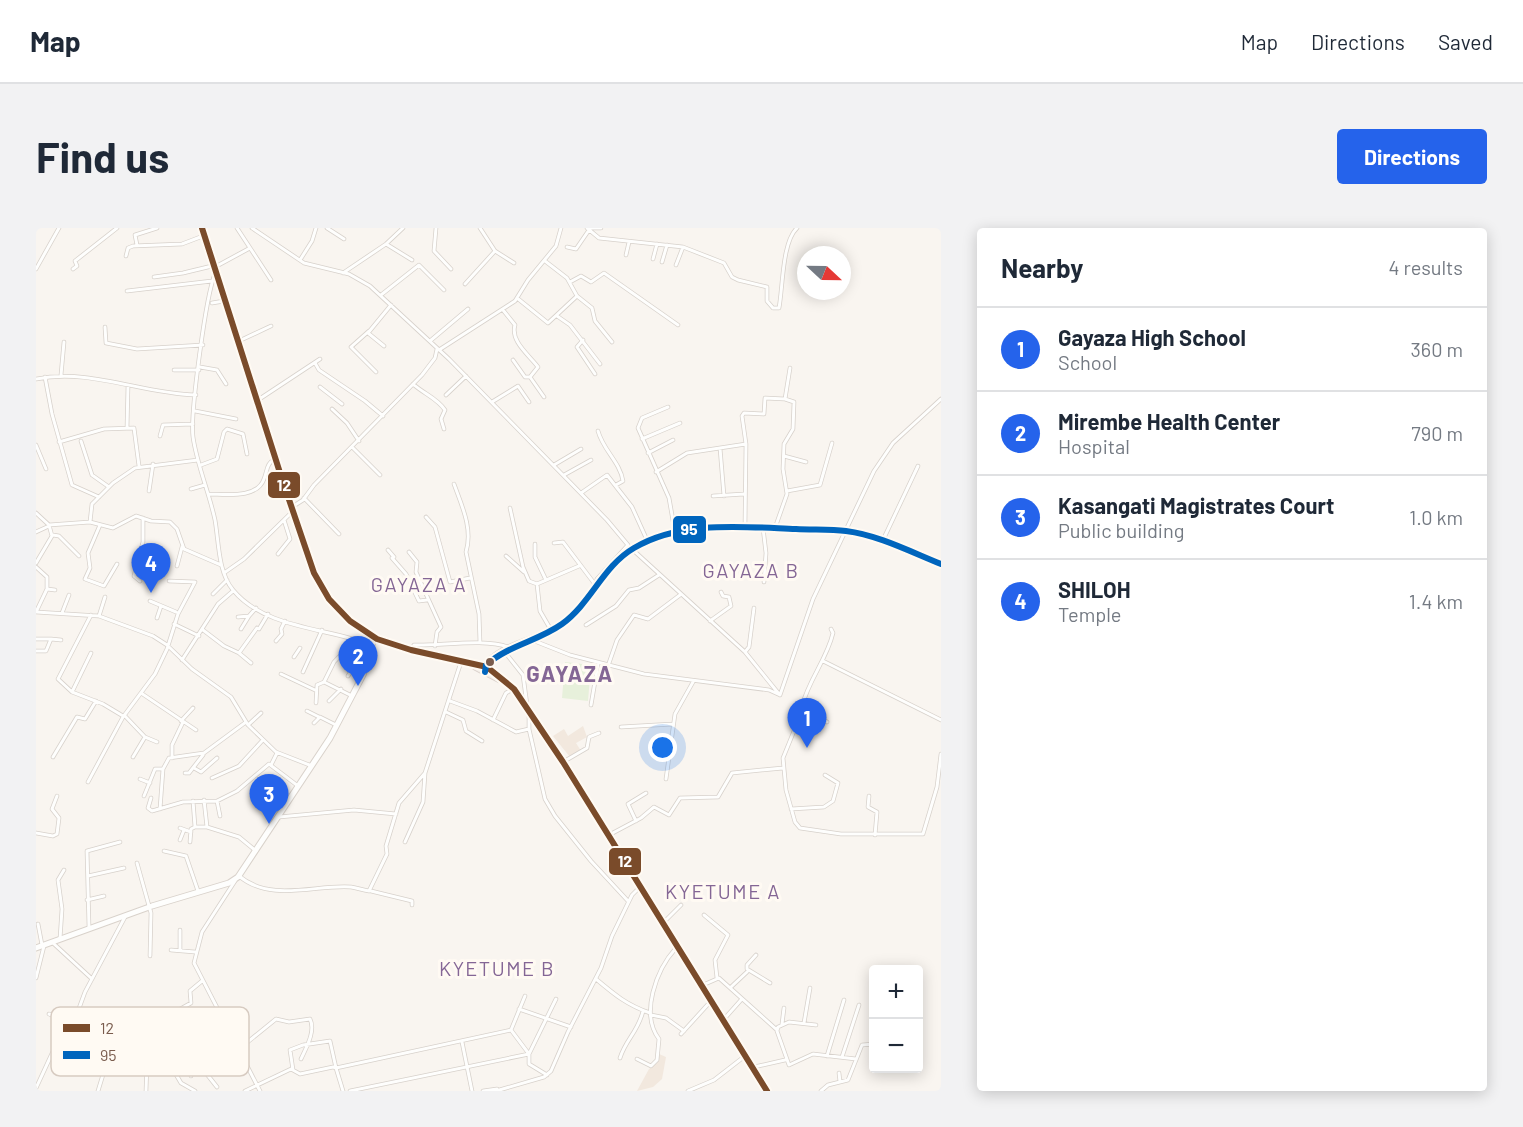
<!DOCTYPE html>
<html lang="en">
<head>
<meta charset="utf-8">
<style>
  body { margin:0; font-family:Barlow,sans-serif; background:#f2f2f3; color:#1f2937 }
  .controls { position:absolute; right:18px; bottom:18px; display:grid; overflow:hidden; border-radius:6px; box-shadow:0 3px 15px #0003 }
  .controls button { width:54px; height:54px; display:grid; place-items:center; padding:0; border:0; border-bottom:2px solid #e0e1e3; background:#fff; color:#1f2937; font:30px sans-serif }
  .compass { position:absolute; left:761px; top:18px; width:54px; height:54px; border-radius:50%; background:#fff; box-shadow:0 3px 15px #0003; rotate:112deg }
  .you { position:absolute; left:627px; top:520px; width:21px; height:21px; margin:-15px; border:4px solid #fff; border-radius:50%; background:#1a73e8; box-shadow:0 0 0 9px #1a73e833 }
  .badge { display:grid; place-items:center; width:39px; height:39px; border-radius:50%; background:#2563eb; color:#fff; font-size:20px; font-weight:700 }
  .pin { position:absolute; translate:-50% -50px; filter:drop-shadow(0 2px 3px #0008) }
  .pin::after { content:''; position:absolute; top:32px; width:21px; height:18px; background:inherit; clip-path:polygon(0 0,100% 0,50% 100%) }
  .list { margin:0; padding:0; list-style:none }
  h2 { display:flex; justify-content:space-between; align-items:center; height:78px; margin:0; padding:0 24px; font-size:26px }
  h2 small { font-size:20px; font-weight:400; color:#747a83 }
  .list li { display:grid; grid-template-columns:39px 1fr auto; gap:18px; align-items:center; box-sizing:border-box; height:84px; padding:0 24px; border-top:2px solid #e0e1e3 }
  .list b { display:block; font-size:22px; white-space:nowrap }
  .list p { margin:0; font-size:20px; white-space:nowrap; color:#747a83 }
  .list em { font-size:20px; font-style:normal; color:#747a83 }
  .map { position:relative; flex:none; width:905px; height:863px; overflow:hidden; border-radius:6px }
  header { display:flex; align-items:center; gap:36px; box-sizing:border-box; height:84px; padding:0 30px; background:#fff; border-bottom:2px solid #e0e1e3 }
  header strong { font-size:28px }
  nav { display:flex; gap:33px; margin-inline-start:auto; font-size:21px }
  .intro { display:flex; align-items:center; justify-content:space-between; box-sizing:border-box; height:144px; padding:0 36px }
  h1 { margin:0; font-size:42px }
  .button { padding:15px 27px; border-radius:6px; background:#2563eb; color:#fff; font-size:21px; font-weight:700 }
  main { display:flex; gap:36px; padding:0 36px }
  aside { flex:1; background:#fff; border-radius:6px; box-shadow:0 3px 15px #0003 }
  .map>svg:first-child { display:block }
</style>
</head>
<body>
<header>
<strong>Map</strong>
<nav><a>Map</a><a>Directions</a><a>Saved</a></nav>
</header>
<div class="intro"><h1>Find us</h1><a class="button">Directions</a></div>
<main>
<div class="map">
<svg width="905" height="863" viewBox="0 0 905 863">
  <rect width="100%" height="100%" fill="#f9f5f0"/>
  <path fill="#f2e8de" d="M547,498L551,509L540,515L545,523L534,529L517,508L528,501L532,508Z
    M623,826L630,829L626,851L617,859L601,863L613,841L621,835Z"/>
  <path fill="#e7f0db" d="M529,434L555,437L552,473L526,470Z"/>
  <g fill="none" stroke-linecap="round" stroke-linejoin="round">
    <defs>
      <path id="street" d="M201,0L235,52
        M216,0L268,35L313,46L334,58L413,131L571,292L592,317L561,351L560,359
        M291,0L308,11
        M400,0L398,23L415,41
        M444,0L459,23L478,35
        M551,0L563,10L647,19L688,35L696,49L702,52L731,59V73L737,80H743C747,59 746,14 761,0
        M553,0H565
        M350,16L376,32
        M101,17L99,7L121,0
        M531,19L540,21L553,2
        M590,27L593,14
        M90,28L92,20L97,18L146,16L167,8
        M617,31L621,16
        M264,32L276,13L280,0
        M509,33L531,50L541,68L556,80L559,93L576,114
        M626,34L631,17
        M640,37L647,19
        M179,39L214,20
        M0,41L23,0
        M37,41L41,38L39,33L81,0
        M307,45L350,16L367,0
        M179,46C170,67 154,186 157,209C161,237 173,264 179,292C183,315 182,344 197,362C229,401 293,400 335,417
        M118,49L147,45L176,38
        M534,54L545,48L555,54L568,45L642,97
        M429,56L459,23
        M91,63L176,53
        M345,67L383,37L408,62
        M481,70L512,95L541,68
        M176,75L188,73
        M467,82L479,97C474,113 493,127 502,139L494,149
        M521,88L534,97L564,136
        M69,99L70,115L101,121L167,117
        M333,103L315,119L340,144
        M547,112L541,119L559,146
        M203,113L235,98
        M394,113L432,81
        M348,118L332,105L355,77
        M403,122L479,73L492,52L520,18L525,0
        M477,132L489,149H494L508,169
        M279,135L283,142L329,173L347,188
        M164,139L181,142L190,156
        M138,142H163
        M25,147L28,114
        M9,149L16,186L36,257L63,269
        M0,151C55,140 106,166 160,167
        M377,156C388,166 401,170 409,182L405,191L408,201
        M284,159L306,176
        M410,167L430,148
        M222,172L284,131
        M456,174L482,158L493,174
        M632,179L606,190L602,200L633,270L639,304
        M296,181L311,195L323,213
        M159,183L200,191
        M91,200L92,157
        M562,203C567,222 584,234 587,253L580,257
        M124,208L127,197L157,196
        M606,211L644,195
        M45,213L56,247L73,259
        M23,214L68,201L98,200L103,238
        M0,217L10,241
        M316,219L344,247
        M684,220L688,268
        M612,225L637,212
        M748,228L770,234
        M165,237L181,231L188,204L191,201L207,206L211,226
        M518,237L545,221
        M620,244L651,225L710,216
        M528,247L555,232
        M418,256C426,278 437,301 430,324L443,386L444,415
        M155,261L169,257
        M113,263L117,236
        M751,263L784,257L796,215
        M545,265L571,247L596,279L611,312
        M172,266C190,266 221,271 228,251C232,241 230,236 239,231
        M677,268L708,266
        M268,270L303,306
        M256,279L267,272L278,257L386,147L399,130L401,121
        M474,280L487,339L493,353L501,356L543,338
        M0,285L13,297L54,294L77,300L100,288L115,293L134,294L141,301L148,321L185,337
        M390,289L399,299L414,354L434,350
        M54,294L56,276L77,255L99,240L162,232
        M64,297L52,325L54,340L49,351L68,358L81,336
        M709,298L710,216L706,188L708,185L728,186L729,170L749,171
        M727,300L730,325L728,354
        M739,300L751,266L747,241L748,216L757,201L758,174L749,171L754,140
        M0,304L13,298
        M17,307L23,308L43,328
        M847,312L882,238
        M518,315L527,314L558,355
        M499,316V329L510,352
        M352,322L358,329
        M597,322L709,424L743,466
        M373,324L381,334L380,344L405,399L401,404L399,418
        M242,326L254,311L248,292
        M470,328L488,344
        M356,330L370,346L383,373L391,372
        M0,335L16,308L13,297
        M141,338L146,319
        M0,339L11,349V361
        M188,345L208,331L256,284
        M104,353L98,348L107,314V290
        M501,356L504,383L515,402
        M177,366L191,352
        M114,373L140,384
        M0,384L63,388L117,408L131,417L156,441L195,469L212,497L240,524L276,538
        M0,384L11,361L19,362
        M26,385L33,367
        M55,387L22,451L36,464L67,476L87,488
        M63,388L69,369
        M202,389L213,388L220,380
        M121,390L125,378
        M674,393L695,378L693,369L687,368L685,364
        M138,396L163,408
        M550,397L580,378L593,362L603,360L623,347
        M205,401L213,388
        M223,401L232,386
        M167,402L188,418L203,425
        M0,411H15
        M496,412L534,427L608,446L733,462L744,467
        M240,413L246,406L245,401L249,393
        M375,422L378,417C405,418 448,410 472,419
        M0,423H10L15,411L25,412
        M468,423L487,447L491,477
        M709,424L713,419L718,380
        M258,429L264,420
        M146,432L182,376L197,363
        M787,433L905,492
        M215,435L203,425L221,400
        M572,438L581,412L598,387L612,391L644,367
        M267,444L286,402
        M245,446L279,462
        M312,448L315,443L327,447
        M288,454L316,468
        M36,464L55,425
        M105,465L160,502
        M744,467L777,371L838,243L857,215L905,171
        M293,473L305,461
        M414,473L441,483L480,504L493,501
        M280,475L281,457L288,454L298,434L320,411
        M555,477L562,436
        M271,483L283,489
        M410,484L427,492L430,503L446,513
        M775,485L758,503L747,530L750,562L759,594L764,600L805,606H887L901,559L905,526
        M493,486V501L509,571L519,588L555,633L592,673
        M89,488L109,509L121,514
        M457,492L470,465L477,461
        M145,493L157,480
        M791,494L766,478C773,451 791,431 797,405L795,401
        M278,495L284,489L300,497
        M212,497L225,485
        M585,499L637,496
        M17,529L41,489L49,491L60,473
        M97,529L109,509
        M136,530V517L147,494
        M527,534L551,520L553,509L563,505
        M235,537L241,525
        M158,540L165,544L181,530
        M149,545H153L167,527
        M176,550L203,538L226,513
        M104,551L114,555
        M630,551L639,486L657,454
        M52,554L87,489L119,446L131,421L142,386L159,354L133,353
        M108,568L119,541H127
        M833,568L832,579L841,584L839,607
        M115,570L112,580L116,583L147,574L181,573L201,563L233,536L262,558
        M168,572L171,599L203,609L220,623
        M157,573L159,599H171
        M181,573L184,588
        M124,581L127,541L133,530L168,525L210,494
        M755,581L788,579L797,573L802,555L789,547
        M243,589L318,582L360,586
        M600,593L592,576L610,565
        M144,600L155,604
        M0,605L17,608L21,606L23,590L16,581L21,568
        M573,607L605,590L618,579L633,587L644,570L682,569L696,545L747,540
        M144,612L148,602
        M154,614L155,601L159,599
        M369,614L387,574L389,545
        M128,623L150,628L162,663
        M101,635L115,685L114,728
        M52,648L88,640
        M203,648C235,675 281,656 315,659C321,660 327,662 333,663L351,626L350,618L363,575L389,545L425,434
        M199,653L166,704L158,735L224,863
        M335,663L376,673V677
        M51,672L68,668
        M668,687L692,707L679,732L681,750
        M628,694L645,677
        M2,696L6,717
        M53,699L51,623L84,614
        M24,711L26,681L22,652L28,642
        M17,715L56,751
        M135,722L159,724
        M144,722V702
        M720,727L711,737V741L734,755
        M0,750L8,718
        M560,751C579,767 591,777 614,785
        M667,757L683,750L741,802
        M695,759L711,744
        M483,781L535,799
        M13,786L36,796
        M615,787L630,790L648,803
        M689,790L705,772
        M768,795L774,760
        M746,796L748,780
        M780,797L753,794L742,799L741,803L753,837L777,826L820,831
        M475,802L493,826V836L511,847
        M645,806L675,773
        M24,811L103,837L164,824L185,816L195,807
        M143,812L138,797L139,784L155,775L154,763L166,753
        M426,814L436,863
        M203,821L240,791L253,794L274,791C280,803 270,820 265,831
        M161,825L170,845L181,859
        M153,826L155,848
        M791,828L808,772
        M806,829L823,777
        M584,830C590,811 602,804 607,783
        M131,831L145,855L159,863
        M601,831L615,838L621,832L623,811C604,786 620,742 640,720
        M718,839L749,832
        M257,842L254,822L267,817L294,813L300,840L475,802L489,768
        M803,845L804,854
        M0,860L19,819L38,794L49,764L89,689
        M62,863L73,827
        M110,863L111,835
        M209,863L255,841L264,846L297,839L300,840L307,863
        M314,863L493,826L520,771
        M447,863L461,861
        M460,863L508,849L515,843L532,804L565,740L576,708L596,667L604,659
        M652,863L678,852L709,828
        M785,863L792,857L812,852L826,817L838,816"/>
      <path id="secondary" d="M448,439C466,414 503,413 527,395C554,375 567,341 595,322C636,293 712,299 760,301C776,302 794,301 810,303C843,308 875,324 905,336
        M0,720L116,678L193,655L202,649L294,510L327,447L338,410"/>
      <path id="primary" d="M166,0L245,248L278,345L293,371L314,393L341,411L375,422L451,439L478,461L527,534L731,863
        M440,439L463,451"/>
    </defs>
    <use href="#street" stroke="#d7d1cb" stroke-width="4.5"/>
    <use href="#secondary" stroke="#d9d2cb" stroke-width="7"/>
    <use href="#primary" stroke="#dad1cc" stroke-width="8"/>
    <use href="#street" stroke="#fefefd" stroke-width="3"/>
    <use href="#secondary" stroke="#fefefd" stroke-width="5"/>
    <use href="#primary" stroke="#f3eee8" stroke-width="6"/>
    <defs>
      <path id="bus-1" d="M166,0L245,248L278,345L293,371L314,393L341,411L375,422L451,439L478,461L527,534L731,863"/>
      <path id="bus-2" d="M449,444L450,437C473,417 502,413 526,396C555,375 567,338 598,320C644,292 709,299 760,301C776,302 794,301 810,303C842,307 875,324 905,336"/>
    </defs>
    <use href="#bus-1" stroke="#fffaf3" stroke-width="10"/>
    <use href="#bus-2" stroke="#fffaf3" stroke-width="10"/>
    <use href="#bus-1" stroke="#7a4b2a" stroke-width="6"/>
    <use href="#bus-2" stroke="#0065bd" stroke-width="6"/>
  </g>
  <circle fill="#7a5c4d" stroke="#fffaf3" stroke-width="2" cx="454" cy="434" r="5"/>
  <g text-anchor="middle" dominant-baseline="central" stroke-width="6" stroke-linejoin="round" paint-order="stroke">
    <g font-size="20" letter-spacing="1.5" fill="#846695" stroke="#fffaf3">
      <text x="715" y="342">GAYAZA B</text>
      <text x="383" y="356">GAYAZA A</text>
      <text x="687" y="663">KYETUME A</text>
      <text x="461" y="740">KYETUME B</text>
    </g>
    <g font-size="22" font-weight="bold" letter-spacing="1.5" fill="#846695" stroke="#fffaf3">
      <text x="534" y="445">GAYAZA</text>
    </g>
  </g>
  <rect x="15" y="779" width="198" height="69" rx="9" fill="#fffaf3" stroke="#d7cbc1" stroke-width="1.5"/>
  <rect x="27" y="796" width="27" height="8" fill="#7a4b2a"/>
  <rect x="27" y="823" width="27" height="8" fill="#0065bd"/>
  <g font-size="16" fill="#7a5c4d">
    <text x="64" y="806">12</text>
    <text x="64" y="833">95</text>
  </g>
  <g stroke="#fffaf3" stroke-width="2">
    <rect x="231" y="243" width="34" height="28" rx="6" fill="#7a4b2a"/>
    <rect x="636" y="287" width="35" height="29" rx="6" fill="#0065bd"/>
    <rect x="572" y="619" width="34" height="29" rx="6" fill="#7a4b2a"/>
  </g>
  <g font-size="16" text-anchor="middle" font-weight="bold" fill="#fff">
    <text x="248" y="263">12</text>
    <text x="653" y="307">95</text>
    <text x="589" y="639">12</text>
  </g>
</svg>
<div class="controls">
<button>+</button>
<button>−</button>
</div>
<svg class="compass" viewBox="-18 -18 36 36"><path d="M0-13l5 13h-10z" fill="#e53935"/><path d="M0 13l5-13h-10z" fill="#747a83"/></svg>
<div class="you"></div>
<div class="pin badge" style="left:771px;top:520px">1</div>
<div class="pin badge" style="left:322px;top:458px">2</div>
<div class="pin badge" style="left:233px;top:596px">3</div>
<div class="pin badge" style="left:115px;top:365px">4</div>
</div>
<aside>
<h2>Nearby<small>4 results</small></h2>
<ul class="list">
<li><span class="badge">1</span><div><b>Gayaza High School</b><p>School</p></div><em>360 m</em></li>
<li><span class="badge">2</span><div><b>Mirembe Health Center</b><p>Hospital</p></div><em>790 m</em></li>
<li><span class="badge">3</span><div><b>Kasangati Magistrates Court</b><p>Public building</p></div><em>1.0 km</em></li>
<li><span class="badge">4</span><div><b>SHILOH</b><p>Temple</p></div><em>1.4 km</em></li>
</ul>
</aside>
</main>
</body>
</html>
